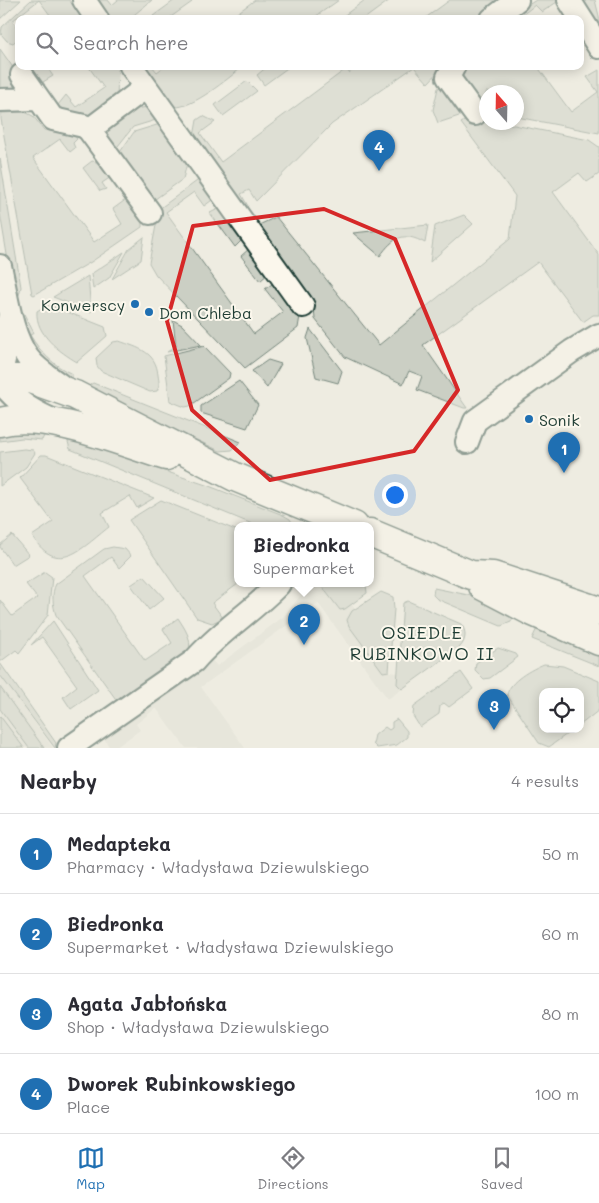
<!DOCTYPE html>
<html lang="en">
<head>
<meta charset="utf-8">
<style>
  body { margin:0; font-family:Mali,sans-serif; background:#f2f2f3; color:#2b2b33 }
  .controls { position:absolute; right:15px; bottom:15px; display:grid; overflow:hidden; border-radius:10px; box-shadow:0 2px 12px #0003 }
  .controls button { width:45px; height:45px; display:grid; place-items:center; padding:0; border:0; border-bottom:1px solid #e1e1e2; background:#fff; color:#2b2b33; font:25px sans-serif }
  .compass { position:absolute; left:479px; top:85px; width:45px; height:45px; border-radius:50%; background:#fff; box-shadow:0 2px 12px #0003; rotate:340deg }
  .you { position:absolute; left:394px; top:494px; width:18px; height:18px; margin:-12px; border:4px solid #fff; border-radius:50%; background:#1a73e8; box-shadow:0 0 0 8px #1a73e833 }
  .badge { display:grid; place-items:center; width:32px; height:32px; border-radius:50%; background:#1f6fb2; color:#fff; font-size:16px; font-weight:700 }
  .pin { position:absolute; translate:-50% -41px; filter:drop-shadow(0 1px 2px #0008) }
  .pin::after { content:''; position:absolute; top:26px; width:18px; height:15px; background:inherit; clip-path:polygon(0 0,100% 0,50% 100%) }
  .popup { position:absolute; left:234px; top:522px; width:140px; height:65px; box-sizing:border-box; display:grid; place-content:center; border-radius:10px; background:#fff; filter:drop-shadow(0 1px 4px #0005); font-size:16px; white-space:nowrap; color:#7c7c81 }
  .popup b { font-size:19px; color:#2b2b33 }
  .popup::after { content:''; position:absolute; left:50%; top:100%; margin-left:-10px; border:10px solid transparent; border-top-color:#fff }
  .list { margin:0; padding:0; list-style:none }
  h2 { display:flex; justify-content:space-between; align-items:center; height:65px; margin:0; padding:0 20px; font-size:21px }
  h2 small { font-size:16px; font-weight:400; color:#7c7c81 }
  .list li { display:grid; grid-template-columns:32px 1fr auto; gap:15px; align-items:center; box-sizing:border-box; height:80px; padding:0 20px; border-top:1px solid #e1e1e2 }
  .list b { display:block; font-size:19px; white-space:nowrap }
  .list p { margin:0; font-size:16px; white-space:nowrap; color:#7c7c81 }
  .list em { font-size:16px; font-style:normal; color:#7c7c81 }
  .icon { flex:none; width:28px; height:28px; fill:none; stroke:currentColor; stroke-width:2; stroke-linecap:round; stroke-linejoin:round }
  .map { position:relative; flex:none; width:599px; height:748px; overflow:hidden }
  .search { position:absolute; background:#fff; box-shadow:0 2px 12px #0003; left:15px; right:15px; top:15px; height:55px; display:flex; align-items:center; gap:12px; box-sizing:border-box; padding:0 18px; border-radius:10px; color:#7c7c81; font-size:19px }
  .sheet { height:385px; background:#fff }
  nav { display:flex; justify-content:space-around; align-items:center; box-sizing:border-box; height:70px; border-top:1px solid #e1e1e2; background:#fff; font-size:14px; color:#7c7c81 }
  nav a { display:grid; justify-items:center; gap:2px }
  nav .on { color:#1f6fb2 }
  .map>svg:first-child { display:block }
</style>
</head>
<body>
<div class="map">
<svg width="599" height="748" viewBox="0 0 599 748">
  <rect width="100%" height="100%" fill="#eeece1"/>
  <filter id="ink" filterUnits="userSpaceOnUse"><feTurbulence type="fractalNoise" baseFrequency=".02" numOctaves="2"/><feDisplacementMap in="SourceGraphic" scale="10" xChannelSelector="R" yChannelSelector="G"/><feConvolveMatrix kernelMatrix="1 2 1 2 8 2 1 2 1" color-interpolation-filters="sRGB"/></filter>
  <g filter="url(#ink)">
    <path fill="#ddddd2" d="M310,584H320L340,610L351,604L355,609L352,611L383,671L398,673L397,684L402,689L388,699L318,603L201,687L245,748H186L156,708L136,724L140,730L115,748H110L100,732L73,748L85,721L99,711L109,705H120L208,656L217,666L283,617Z
      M0,675L53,748H0Z"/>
    <path fill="#cbcfc4" stroke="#75867c" d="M0,0H21L0,19Z
      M31,0H69L83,19H53L39,0L12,21L19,30V38L13,43L7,41L1,34L2,27Z
      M90,0H108L112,5L118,0H152L129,19H102Z
      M175,0H190L192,2L168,19H154L153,16Z
      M255,0H339L312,19H229Z
      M365,0H390L364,19H343L342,17Z
      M450,0H504L478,19H424Z
      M536,0H560L542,12L535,5L517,19H507Z
      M576,0H595L599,16V34Z
      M0,49L12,66L14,90L0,91Z
      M26,66H46L53,76L43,82L45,85L38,90Z
      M88,66H118L117,99L88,117L65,116L58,105L66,95L76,107L104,88Z
      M138,66H152L157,72L165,66H244C228,78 193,109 173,107Z
      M268,66H290L264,85L257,75Z
      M358,66H444L428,83L414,67L332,124L256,201L249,190L241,194L248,206H244L194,137L197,120L203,116L215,122L200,133L221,162L346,69L349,73Z
      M463,66H537L571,112L598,92L587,77L599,70V133L517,117L516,92H486V111L480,110L458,79Z
      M247,81L257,91L223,116L215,105Z
      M443,86L462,115L438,123L433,110L438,88Z
      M148,107L156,120L133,127L114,151L104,132L129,110Z
      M25,112L33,116L44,130L72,132L77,139L73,143L75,148L70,152L60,139L33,158L94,242L122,224L113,209L124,201H134L142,216V227L91,262L34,295L32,294L1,119V113Z
      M472,116L486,119V122L504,123L589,140L599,147V174L587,182L579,173L553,192L599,255V315H593L583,322L538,262L423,345L467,408H464L417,390L422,376L409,371L403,384L345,357L315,319L314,308L259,225L276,217L379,345L510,239L515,196L461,123Z
      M160,124L187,163L183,179L151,202L118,155L134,132Z
      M0,158L21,287L19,295L14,296L0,213Z
      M92,161L105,164L111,177L102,183L106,189L100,191L83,168Z
      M201,178L215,198L204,206L194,192L166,212L254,334L283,312L265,289L275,282L300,316L298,328L245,368L156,275L149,263L159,209Z
      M222,207L242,240L235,247L210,213Z
      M464,215L473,224L430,262L435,226Z
      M428,225L425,243C403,231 394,237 380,256L353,233Z
      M144,237L141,260L112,279L129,249Z
      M250,248L269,273L260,281L241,256Z
      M124,252L109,278L93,289L91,274Z
      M88,276L91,312L53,297Z
      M45,306H52L105,327L107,336L77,362C60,352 35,334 37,311Z
      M16,312H23L34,333L30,335C41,353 53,365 72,374V381L58,373L32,350Z
      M173,320L182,325L201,345L167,352L176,346Z
      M310,329L342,371L338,383L316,377L307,338Z
      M119,341C139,348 156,352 158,375C159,381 160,385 157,391L150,392L101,371L97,366L96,358L113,342Z
      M204,346L230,373L229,378L190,406L185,407L170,401L164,356Z
      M268,360L281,364L267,388L252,371Z
      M239,381L258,405L247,428L201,413V406Z
      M93,383L241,442L232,450L220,451L89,389L90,385Z
      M0,431H35L44,436L42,440L22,438L0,441Z
      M67,438L209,486L283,515L290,519L294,526H257L70,449Z
      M24,449L33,450L35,453L26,467L0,486V452Z
      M41,455H46L154,498L137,508L130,496L102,513L109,527C82,548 58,577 32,536L53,522L20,478Z
      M161,500L238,531V584L212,603L223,618L212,623L197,618L129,520Z
      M12,535L29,555L13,565L0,547V545Z
      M113,547L125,549L131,556L119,568L111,557L85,576L145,661L172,643L163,629L178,618C185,629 192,638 189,652L120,705L56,615C53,606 51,593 56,584L104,549Z
      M45,572L52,577L48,615L19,653L16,650L0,662V600L12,616L37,598L26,584Z
      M144,576L164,598L149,610L131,585Z
      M320,584H363L366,585L367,593L345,609L340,610Z
      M434,588L483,598L516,612L511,622L501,626L437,599L433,595Z
      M381,592L393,597L394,609L389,671L383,672L349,626L347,620L352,611Z
      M408,601L461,624C467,631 466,641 460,647L402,689L397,684L403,603Z
      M53,621L98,690L71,709L63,697L77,686L42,637L31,645Z
      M539,624L599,652V666L532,639Z
      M498,648L516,654L518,657L490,678L484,679L475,670L476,663Z
      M0,663L56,743L55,748L0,675Z
      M544,664L563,666L599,681V710L580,725V692H543V729H574L549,747L539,743L507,695C509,681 532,669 544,664Z
      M461,672L473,689L449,707L444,703L440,706L439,714L420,727L413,716L414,706Z
      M0,687L44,748H29L0,709Z
      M0,716L24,748H0Z
      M397,719L407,731V737L397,745L377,748L373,744L375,735L385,727L389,730L392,728V722Z"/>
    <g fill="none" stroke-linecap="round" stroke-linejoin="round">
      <defs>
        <path id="street" d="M84,0L97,19
          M569,0L599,47
          M492,19L517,0
          M131,66L303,306
          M454,66L448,77L475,114
          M22,75L53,119L84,126L89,130L150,213
          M0,100L38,99
          M89,130L146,87
          M0,266C7,295 10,333 28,358C36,369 49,377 60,385
          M0,376L8,343L9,319
          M0,381C15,400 28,409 50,419
          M467,442L475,421L572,351L599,335
          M69,748L194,661C219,632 252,612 279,584"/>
        <path id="secondary" d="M0,379H30L75,395L235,477L354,526
          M0,422C46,410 121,442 166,456
          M370,533L471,575L493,576L599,611
          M483,586L531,611L599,641"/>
      </defs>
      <use href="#street" stroke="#1f3d34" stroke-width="26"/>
      <use href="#secondary" stroke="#1f3d34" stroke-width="31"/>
      <use href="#street" stroke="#fbf7ec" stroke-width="22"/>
      <use href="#secondary" stroke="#fbf7ec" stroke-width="28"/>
    </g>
  </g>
  <path d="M0 0H599V748H0ZM324,209L395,239L458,390L414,451L270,480L192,410L167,321L193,226Z" fill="#eeece1" fill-opacity=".55" fill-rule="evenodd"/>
  <path fill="none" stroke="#d62828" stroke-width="4" stroke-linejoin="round" d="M324,209L395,239L458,390L414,451L270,480L192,410L167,321L193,226Z"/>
  <g fill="#1f6fb2" stroke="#fbf7ec" stroke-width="2">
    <circle cx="135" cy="304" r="5"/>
    <circle cx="149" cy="312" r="5"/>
    <circle cx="529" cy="419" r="5"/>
  </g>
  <g text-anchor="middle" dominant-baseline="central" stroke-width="4" stroke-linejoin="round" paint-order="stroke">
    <g font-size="16" fill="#1f3d34" stroke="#fbf7ec" text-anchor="start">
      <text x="125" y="304" text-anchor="end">Konwerscy</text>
      <text x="159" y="312">Dom Chleba</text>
      <text x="539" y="419">Sonik</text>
    </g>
    <g font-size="18" letter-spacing="1" fill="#1f3d34" stroke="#fbf7ec">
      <text x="422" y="632">OSIEDLE<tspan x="422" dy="21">RUBINKOWO II</tspan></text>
    </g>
  </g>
</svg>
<div class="controls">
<button><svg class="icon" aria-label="locate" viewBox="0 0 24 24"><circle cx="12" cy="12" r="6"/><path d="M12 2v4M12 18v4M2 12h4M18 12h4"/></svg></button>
</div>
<svg class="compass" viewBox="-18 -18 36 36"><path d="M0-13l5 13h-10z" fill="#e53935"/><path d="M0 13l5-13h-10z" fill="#7c7c81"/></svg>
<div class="you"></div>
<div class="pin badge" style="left:564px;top:473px">1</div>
<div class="pin badge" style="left:304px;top:645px">2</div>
<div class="popup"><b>Biedronka</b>Supermarket</div>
<div class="pin badge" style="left:494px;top:730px">3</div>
<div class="pin badge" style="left:379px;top:171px">4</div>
<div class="search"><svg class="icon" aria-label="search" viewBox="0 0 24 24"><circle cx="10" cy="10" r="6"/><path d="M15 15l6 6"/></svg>Search here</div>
</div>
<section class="sheet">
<h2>Nearby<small>4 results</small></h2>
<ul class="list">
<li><span class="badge">1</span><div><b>Medapteka</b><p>Pharmacy · Władysława Dziewulskiego</p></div><em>50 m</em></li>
<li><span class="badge">2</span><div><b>Biedronka</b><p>Supermarket · Władysława Dziewulskiego</p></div><em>60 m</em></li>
<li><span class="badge">3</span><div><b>Agata Jabłońska</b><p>Shop · Władysława Dziewulskiego</p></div><em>80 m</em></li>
<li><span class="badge">4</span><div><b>Dworek Rubinkowskiego</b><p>Place</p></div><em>100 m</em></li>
</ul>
</section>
<nav>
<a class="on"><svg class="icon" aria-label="map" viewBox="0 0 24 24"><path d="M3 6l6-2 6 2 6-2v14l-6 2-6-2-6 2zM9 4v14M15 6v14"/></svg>Map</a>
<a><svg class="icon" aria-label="directions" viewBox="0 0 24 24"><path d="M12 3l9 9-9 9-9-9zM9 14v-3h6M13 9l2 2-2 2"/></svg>Directions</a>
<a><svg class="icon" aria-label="saved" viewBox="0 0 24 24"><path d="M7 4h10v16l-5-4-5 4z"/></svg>Saved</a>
</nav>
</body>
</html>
